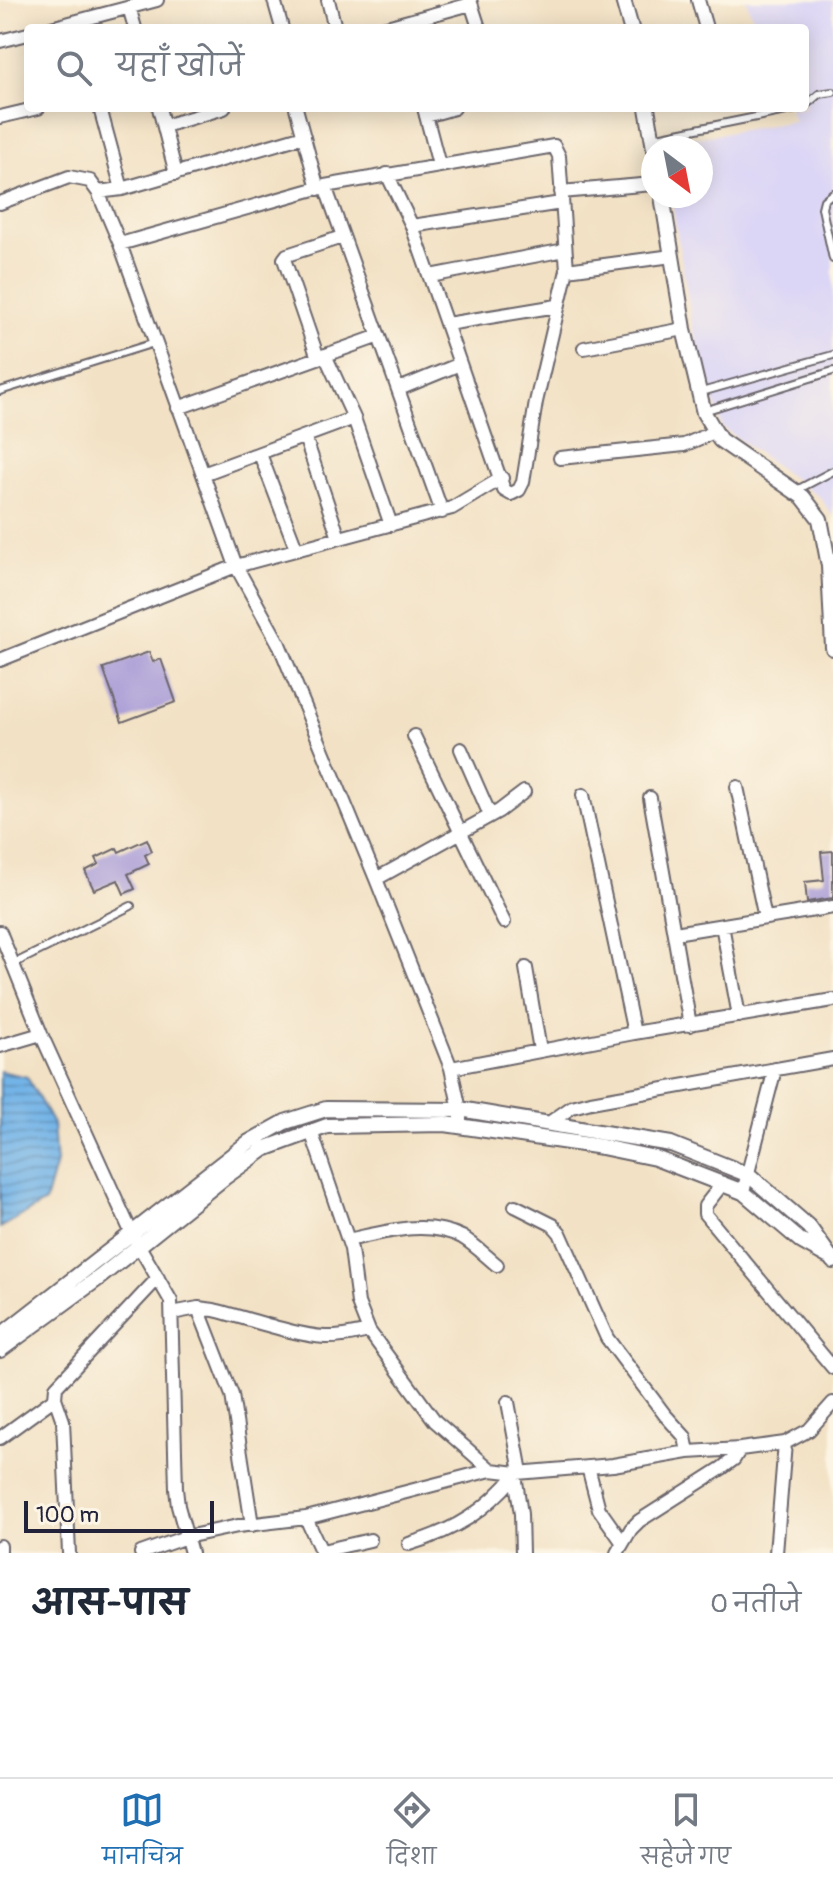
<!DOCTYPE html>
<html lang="hi">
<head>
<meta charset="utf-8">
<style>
  body { margin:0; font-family:Pangolin,"Playpen Sans Deva",sans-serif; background:#f6f6f7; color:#1f2937 }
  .compass { position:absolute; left:641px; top:136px; width:72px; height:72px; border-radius:50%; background:#fff; box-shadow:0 4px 20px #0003; rotate:148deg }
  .scale { position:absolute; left:24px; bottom:20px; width:190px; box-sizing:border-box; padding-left:8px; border:4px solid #22223b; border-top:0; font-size:22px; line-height:28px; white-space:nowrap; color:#22223b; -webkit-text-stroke:6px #fcf5e5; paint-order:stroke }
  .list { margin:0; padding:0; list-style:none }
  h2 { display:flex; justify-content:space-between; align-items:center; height:104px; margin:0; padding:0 32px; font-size:34px }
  h2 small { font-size:26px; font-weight:400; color:#747a83 }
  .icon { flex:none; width:44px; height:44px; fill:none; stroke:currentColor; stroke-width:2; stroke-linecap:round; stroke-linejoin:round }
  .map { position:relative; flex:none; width:833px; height:1553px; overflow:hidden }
  .search { position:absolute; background:#fff; box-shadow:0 4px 20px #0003; left:24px; right:24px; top:24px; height:88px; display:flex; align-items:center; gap:20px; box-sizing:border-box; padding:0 28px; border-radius:8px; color:#747a83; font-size:30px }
  .sheet { height:224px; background:#fff }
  nav { display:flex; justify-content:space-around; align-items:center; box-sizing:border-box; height:112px; border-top:2px solid #e0e1e3; background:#fff; font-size:22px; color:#747a83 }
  nav a { display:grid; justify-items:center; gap:4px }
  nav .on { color:#1f6fb2 }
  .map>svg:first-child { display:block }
</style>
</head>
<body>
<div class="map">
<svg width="833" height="1553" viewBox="0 0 833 1553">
  <defs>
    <pattern id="water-rules" width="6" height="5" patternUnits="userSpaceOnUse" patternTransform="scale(2)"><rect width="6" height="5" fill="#73b4e7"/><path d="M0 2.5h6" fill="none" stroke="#5e92bc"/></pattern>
  </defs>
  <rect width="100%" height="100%" fill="#fcf5e5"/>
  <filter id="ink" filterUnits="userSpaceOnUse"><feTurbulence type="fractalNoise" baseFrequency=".0125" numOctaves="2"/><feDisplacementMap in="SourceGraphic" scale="16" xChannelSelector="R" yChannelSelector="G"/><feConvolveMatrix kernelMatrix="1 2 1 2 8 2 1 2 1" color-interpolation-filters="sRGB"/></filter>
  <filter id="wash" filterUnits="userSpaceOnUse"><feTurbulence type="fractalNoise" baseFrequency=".006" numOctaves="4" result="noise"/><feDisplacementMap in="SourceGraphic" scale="32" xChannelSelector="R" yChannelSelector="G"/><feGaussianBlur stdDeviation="1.8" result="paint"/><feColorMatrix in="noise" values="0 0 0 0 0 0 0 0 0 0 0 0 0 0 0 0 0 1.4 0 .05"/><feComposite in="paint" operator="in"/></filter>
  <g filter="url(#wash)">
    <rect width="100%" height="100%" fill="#f2e1c4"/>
    <path fill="#dcd6f6" d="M746,0H833V517L821,498L722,427L693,329L671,196H701V148H662V144L794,121L789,108H805V28H757Z"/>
    <path fill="url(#water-rules)" stroke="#4a6b91" stroke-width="2" d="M0,1071L27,1077L53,1124L56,1163L45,1202L0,1228Z"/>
    <g id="blocks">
      <path fill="#a89bd7" d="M149,652L153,662L161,659L176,702L122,722L103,668Z
        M147,839L152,851L145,855L149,864L128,874L135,889L124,894L118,880L94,890L85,871L99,864L96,858L117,848L119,852Z
        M833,851V898L807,902L805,882L824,880L821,852Z"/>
    </g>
  </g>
  <g filter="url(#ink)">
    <use href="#blocks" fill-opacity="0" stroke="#6b656b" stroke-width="2"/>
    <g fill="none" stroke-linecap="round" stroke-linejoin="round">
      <defs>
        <path id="service" d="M805,106L819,94L833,92
          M652,138L801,108
          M833,193L824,200L822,208L833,259
          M0,391L154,343
          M698,393L833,355
          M704,411L833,371
          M795,491L833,471
          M13,964L131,906"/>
        <path id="minor" d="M274,0L282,28
          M328,0L335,28
          M470,0L479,28
          M698,0L706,28
          M129,7L135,28
          M51,28L157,0
          M383,28L471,4
          M0,41L28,34
          M100,108L122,189
          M159,108L176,174
          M296,108L318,189
          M424,108L439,165
          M426,116L454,108
          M0,117L38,108
          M164,126L224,108
          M325,186L442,512
          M98,192L122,189L304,136
          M561,192L653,184
          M0,203L69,177L90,181L98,192L120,244L236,566L279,644L376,879L451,1068L460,1110V1126
          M412,226L561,203
          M120,244L325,186L554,146L559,156L567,270L536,402L523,482L519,490L511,494L504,490L412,226L387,174
          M567,270L672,256
          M430,276L565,250
          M447,324L557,306
          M584,348L684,329
          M325,355L354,418L391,525
          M318,358L284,259L287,255L342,237
          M399,389L460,364
          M178,408L379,336
          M305,437L339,538
          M260,454L296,548
          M560,458L684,445L714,432
          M203,474L354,418
          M0,660L236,566L452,508L502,478
          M414,736L504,922
          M461,749L490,815
          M737,787L765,918
          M583,795L634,1033
          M650,798L690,1025
          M376,879L499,811L524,792
          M722,925L739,1016
          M0,932L41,1034L132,1234L171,1301L176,1489L178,1506L191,1553
          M675,933L833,907
          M526,968L540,1050
          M0,1046L41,1034
          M451,1068L634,1033L833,1000
          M549,1123L572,1107L591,1102L833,1059
          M311,1131L351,1249L358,1303L369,1331L435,1421L491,1470
          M723,1183L705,1206V1214L833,1368
          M743,1192L775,1069
          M515,1206L553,1225L560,1233L607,1338L665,1415L685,1437L688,1452
          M348,1240C385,1232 426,1219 462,1237C474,1244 486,1256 497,1265
          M198,1308L232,1395L252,1525
          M172,1313L198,1308L214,1310C247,1318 293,1335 325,1337C340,1338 354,1334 369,1331
          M508,1402L521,1472
          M0,1438L55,1398
          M588,1467L599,1509L623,1543
          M515,1475L521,1514L522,1553
          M306,1518L322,1553
          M409,1544C456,1530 486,1511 517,1473
          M0,1546V1551
          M322,1551L370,1540
          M69,1553L63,1421L55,1398L56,1387L158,1278
          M141,1553L186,1537L238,1526L306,1518L491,1470L517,1473L613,1465L688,1452L740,1449L785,1443L809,1430L833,1403
          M617,1553L631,1529L639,1521L722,1468L734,1459L740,1449
          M776,1553L785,1443"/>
        <path id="tertiary" d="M623,0L631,28
          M647,108L654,148
          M662,196L684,329L704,413L720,440L803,497L820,519L829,566L833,648
          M0,1336L249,1142L285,1122L326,1109L466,1110L671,1144L749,1175L809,1227L833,1261
          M0,1350L100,1277L225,1177L264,1149L327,1126L445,1124L602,1147L655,1158L743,1192L802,1242L827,1256"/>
      </defs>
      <use href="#service" stroke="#6b656b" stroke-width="10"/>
      <use href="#minor" stroke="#6b656b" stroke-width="16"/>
      <use href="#tertiary" stroke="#6b656b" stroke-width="18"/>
      <use href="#service" stroke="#fff" stroke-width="6"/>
      <use href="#minor" stroke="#fff" stroke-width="12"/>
      <use href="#tertiary" stroke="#fff" stroke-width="14"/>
    </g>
  </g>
</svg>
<svg class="compass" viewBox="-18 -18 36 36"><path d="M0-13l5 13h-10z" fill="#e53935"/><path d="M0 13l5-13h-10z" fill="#747a83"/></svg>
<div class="scale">100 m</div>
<div class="search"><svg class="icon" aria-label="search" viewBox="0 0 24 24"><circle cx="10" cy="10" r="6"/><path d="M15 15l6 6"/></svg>यहाँ खोजें</div>
</div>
<section class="sheet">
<h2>आस-पास<small>0 नतीजे</small></h2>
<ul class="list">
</ul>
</section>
<nav>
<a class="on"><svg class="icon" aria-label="map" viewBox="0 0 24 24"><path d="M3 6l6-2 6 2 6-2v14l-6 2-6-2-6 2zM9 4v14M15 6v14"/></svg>मानचित्र</a>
<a><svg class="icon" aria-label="directions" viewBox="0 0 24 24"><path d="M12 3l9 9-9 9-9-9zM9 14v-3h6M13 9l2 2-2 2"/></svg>दिशा</a>
<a><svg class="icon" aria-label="saved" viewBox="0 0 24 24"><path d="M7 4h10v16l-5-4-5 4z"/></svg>सहेजे गए</a>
</nav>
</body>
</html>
